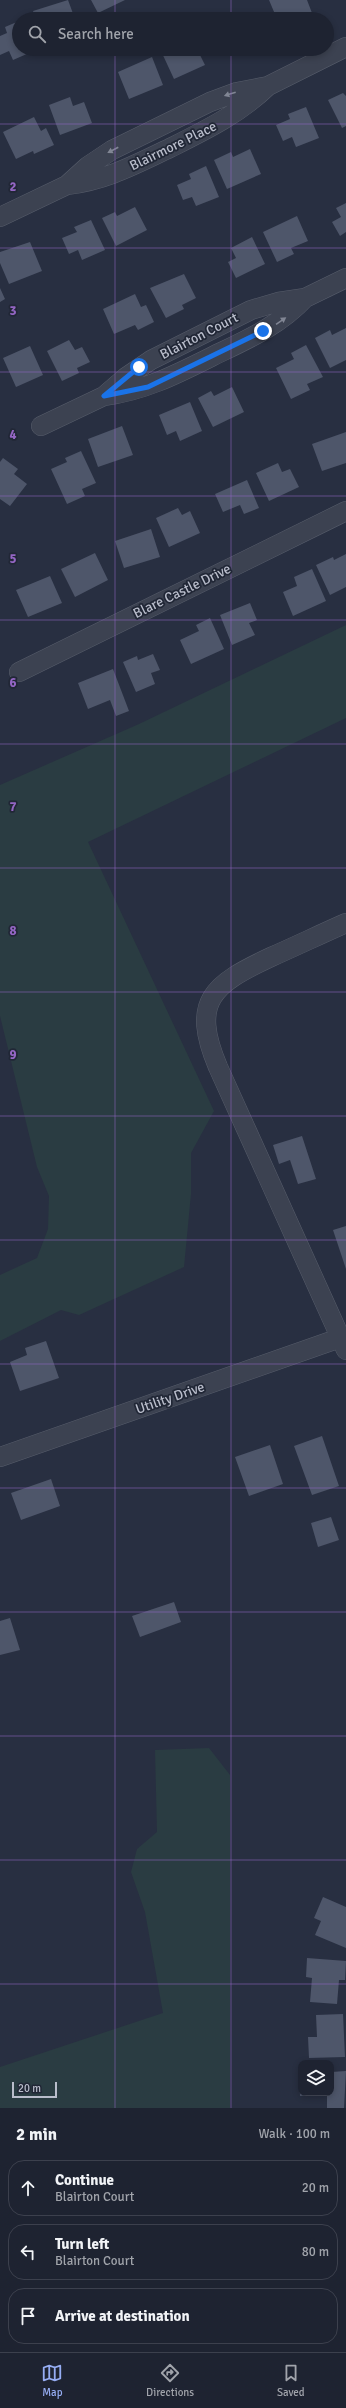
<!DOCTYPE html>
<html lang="en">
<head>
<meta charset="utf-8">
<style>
  body { margin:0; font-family:Signika,sans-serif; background:#262b39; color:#f1f3f6 }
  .controls { position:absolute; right:12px; bottom:12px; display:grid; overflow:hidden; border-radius:8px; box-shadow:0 2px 6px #0003 }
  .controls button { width:36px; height:36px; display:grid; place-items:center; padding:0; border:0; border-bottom:1px solid #3c404d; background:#1e2331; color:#f1f3f6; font:20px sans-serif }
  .scale { position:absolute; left:12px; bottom:10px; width:45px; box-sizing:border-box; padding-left:4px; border:2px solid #b9bdcb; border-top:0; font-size:11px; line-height:14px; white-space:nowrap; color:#b9bdcb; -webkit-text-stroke:3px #212736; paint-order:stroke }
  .stop { position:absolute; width:12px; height:12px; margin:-9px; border:3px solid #1a73e8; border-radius:50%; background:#fff }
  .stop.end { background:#1a73e8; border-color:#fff; box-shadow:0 1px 4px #0008 }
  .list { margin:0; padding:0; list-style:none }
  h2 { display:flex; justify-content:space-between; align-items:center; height:52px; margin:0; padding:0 16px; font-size:17px }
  h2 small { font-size:13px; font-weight:400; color:#a1a4ab }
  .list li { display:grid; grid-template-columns:26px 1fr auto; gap:12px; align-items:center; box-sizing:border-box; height:56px; margin:0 8px 8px; padding:0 8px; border:1px solid #3c404d; border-radius:16px }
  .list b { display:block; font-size:15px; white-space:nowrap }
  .list p { margin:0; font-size:13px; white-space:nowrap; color:#a1a4ab }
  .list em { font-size:13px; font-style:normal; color:#a1a4ab }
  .icon { flex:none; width:22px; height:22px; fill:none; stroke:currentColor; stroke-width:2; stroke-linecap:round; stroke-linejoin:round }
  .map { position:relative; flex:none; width:346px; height:2108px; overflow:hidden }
  .search { position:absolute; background:#1e2331; box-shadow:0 2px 6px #0003; left:12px; right:12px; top:12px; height:44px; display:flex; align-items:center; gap:10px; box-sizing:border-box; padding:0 14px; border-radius:22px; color:#a1a4ab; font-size:15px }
  .sheet { height:244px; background:#1e2331 }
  nav { display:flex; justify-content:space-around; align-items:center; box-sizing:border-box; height:56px; border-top:1px solid #3c404d; background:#1e2331; font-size:11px; color:#a1a4ab }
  nav a { display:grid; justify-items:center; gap:2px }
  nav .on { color:#96adf3 }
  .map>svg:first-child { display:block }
</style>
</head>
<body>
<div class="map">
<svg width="346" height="2108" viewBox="0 0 346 2108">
  <rect width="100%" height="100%" fill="#282f41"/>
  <path fill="#2a3c42" d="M346,625V718L88,842L214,1111L191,1153V1194L184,1267L79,1315L61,1310L0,1341V1275L37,1258L48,1229L49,1196L37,1167L0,1016V785L139,724Z
    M209,1748L230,1775V2108H0V2067L163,2013L145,1912L131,1872L137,1849L157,1832L155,1750Z"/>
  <path fill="#4e566a" d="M68,0L75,19H36L33,11Z
    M91,0H125L98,13Z
    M269,0H307L312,13L296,19H277Z
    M19,21V49L36,50L13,60L9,51L0,55V36L7,33L5,27Z
    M164,49H197L205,65L174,79L161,51Z
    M233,49H253L237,56Z
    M152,57L163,85L129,99L118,72Z
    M343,93L346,96V126L342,128L328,100Z
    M70,97L73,106L84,102L92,123L60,135L49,105Z
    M306,107L319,138L296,147L292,137L283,141L276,125L290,119L288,114Z
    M34,117L41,131L46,128L54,145L34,154L33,151L16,159L3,132Z
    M250,149L261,174L227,189L214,160L231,152L233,157Z
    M206,166L219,197L196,206L192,197L183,200L177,185L191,179L189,174Z
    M346,203V232L340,236L332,222L341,217L336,208Z
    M135,207L147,230L116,246L102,218L115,212L117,216Z
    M297,216L308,241L291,248L294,254L277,262L263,232Z
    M91,220L105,250L82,260L78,250L69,254L62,238L77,232L74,227Z
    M252,237L265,264L236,278L228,262L236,258L231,248Z
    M30,242L42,271L9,284L0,263V252Z
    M184,274L196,298L182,305L184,309L166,318L150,288Z
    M0,288L5,299L0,302Z
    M135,294L141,307L146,305L154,322L138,330L135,325L114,334L103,309Z
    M346,328V360L330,368L315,338L330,330L332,335Z
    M69,340L75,350L82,347L90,362L77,368L79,373L62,381L47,351Z
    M306,345L323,377L307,384L310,390L291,399L276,368L294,359L291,353Z
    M30,346L43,375L16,387L3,358Z
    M232,387L244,412L213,427L198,398L211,391L214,396Z
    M190,402L202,431L180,441L176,431L167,435L159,415Z
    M122,426L133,455L98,467L88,439Z
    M346,432V463L322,471L312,444Z
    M81,451L96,483L82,489L85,496L67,504L51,469L67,462L65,458Z
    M3,458L18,469L14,474L27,484L10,506L0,499V462Z
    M278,463L282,472L290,469L299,487L269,501L256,473Z
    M247,480L259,508L244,514L240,505L223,512L215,494Z
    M178,508L182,515L190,511L200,533L169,547L156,518Z
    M151,529L160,557L124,568L115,541Z
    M95,553L108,580L75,597L61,569Z
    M346,554V587L330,595L316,565L333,557L334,560Z
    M312,569L326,601L293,616L283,592L297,586L294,577Z
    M50,576L62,603L28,617L16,590Z
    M250,603L257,620L249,623L255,635L232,645L220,615Z
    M210,618L224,649L191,664L180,640L199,631L196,625Z
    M153,654L160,670L151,673L155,684L136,692L123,662L137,656L138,660Z
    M113,669L129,711L116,716L110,700L88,709L78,683Z
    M302,1136L316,1179L298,1184L290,1160L279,1164L273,1145Z
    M346,1226V1269L333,1230Z
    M46,1341L59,1378L20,1391L10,1362L27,1355L25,1348Z
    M322,1436L339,1486L312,1495L294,1446Z
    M270,1445L283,1484L249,1496L235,1457Z
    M51,1479L60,1506L21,1520L11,1493Z
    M331,1517L339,1540L318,1547L311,1523Z
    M174,1602L181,1622L140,1637L132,1616Z
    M10,1618L20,1650L0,1655V1621Z
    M323,1897L346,1907V1948L315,1935L321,1921L314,1918Z
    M307,1958L346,1961L345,1980H339L337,2004L310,2002L312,1978L306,1977Z
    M343,2014L345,2057L309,2058L308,2037H317L316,2015Z
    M346,2071L344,2108H327V2095L300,2096L299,2073H301V2093H331V2072Z"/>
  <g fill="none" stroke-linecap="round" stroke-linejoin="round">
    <defs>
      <path id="minor" d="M268,86C239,114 206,130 170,148C136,164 105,181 67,185L88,166L112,150L210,102L237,92L268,86L346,47
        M0,217L67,185
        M305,298L346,278
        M41,426L104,396L126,377L151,360L251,310L278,302L305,298C279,326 246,340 213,356C177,374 144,391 104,396
        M19,672L346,511
        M346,923C321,934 296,946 271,957C213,984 190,1001 218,1067L346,1350
        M0,1457L340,1338"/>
    </defs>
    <use href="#minor" stroke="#575d6b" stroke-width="20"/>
    <use href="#minor" stroke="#3c4251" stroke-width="19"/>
  </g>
  <defs><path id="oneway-solid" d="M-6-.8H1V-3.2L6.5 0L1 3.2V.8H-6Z"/></defs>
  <g fill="#818694">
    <use href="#oneway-solid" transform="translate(230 94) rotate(162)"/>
    <use href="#oneway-solid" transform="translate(113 150) rotate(152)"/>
    <use href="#oneway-solid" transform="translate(281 321) rotate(-35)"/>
  </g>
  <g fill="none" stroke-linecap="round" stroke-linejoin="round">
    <path stroke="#1a73e8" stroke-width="5" d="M139,367L104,396L148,387L263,331"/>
  </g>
  <path fill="none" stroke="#9466c4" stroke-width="1" stroke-opacity="0.55" d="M115,0V19M231,0V19M115,49V2108M231,49V2108M0,124H346M0,248H346M0,372H346M0,496H346M0,620H346M0,744H346M0,868H346M0,992H346M0,1116H346M0,1240H346M0,1364H346M0,1488H346M0,1612H346M0,1736H346M0,1860H346M0,1984H346"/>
  <g text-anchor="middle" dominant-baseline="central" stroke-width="3.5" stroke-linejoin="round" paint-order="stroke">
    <g font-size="14" fill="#b9bdcb" stroke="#212736">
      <text transform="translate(173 146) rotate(-26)">Blairmore Place</text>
      <text transform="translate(199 336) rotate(-27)">Blairton Court</text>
      <text transform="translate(182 591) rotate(-26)">Blare Castle Drive</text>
      <text transform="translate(170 1398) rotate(-19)">Utility Drive</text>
    </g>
  </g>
  <g font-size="13" text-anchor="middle" font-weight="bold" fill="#9466c4" stroke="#212736" stroke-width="3.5" stroke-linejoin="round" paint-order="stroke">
    <text x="13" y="191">2</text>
    <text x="13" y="315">3</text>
    <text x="13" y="439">4</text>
    <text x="13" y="563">5</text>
    <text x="13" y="687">6</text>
    <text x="13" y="811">7</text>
    <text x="13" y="935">8</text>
    <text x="13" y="1059">9</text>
  </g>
</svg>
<div class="controls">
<button><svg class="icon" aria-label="layers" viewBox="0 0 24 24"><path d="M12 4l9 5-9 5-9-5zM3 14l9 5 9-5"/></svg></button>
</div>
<div class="scale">20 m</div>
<div class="stop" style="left:139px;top:367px"></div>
<div class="stop end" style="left:263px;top:331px"></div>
<div class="search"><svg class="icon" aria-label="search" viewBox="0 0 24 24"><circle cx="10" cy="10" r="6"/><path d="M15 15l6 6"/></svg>Search here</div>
</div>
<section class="sheet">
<h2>2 min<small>Walk · 100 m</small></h2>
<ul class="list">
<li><svg class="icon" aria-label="ahead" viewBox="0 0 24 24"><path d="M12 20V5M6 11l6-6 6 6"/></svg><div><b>Continue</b><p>Blairton Court</p></div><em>20 m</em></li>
<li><svg class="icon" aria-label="left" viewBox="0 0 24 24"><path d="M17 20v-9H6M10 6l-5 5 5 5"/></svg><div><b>Turn left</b><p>Blairton Court</p></div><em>80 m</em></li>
<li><svg class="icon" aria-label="arrive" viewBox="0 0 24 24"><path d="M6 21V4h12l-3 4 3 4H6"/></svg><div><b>Arrive at destination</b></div></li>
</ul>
</section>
<nav>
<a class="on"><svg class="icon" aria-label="map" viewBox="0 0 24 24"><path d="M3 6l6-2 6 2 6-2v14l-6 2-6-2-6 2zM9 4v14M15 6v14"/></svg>Map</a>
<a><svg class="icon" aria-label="directions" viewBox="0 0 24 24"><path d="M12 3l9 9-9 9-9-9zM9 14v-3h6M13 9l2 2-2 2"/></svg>Directions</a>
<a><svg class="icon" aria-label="saved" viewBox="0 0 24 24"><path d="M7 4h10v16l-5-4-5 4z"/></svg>Saved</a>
</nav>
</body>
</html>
